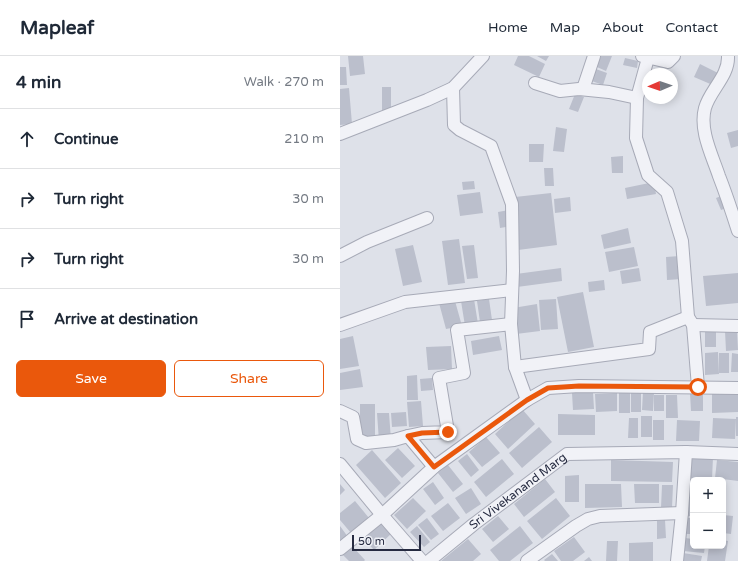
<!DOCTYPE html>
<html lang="en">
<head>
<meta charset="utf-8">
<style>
  body { margin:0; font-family:"Varela Round",sans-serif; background:#f2f2f3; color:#1f2937 }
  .controls { position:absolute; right:12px; bottom:12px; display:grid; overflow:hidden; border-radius:6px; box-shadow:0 2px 10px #0003 }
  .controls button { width:36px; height:36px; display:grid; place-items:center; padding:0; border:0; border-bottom:1px solid #e0e1e3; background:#fff; color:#1f2937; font:20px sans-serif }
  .compass { position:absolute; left:302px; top:12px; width:36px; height:36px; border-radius:50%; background:#fff; box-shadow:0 2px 10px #0003; rotate:268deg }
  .scale { position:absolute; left:12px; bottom:10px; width:69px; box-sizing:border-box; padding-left:4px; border:2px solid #262b41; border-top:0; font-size:11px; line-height:14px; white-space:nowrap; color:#262b41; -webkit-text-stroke:3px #eef0f6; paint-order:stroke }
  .stop { position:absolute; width:12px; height:12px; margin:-9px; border:3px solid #ea580c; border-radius:50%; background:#fff }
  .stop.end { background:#ea580c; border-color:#fff; box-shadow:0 1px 4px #0008 }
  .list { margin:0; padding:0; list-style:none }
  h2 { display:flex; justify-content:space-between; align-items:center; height:52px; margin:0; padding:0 16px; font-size:17px }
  h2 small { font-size:13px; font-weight:400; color:#747a83 }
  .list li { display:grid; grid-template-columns:26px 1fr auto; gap:12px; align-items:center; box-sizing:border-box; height:60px; padding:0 16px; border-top:1px solid #e0e1e3 }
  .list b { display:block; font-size:15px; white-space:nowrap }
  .list em { font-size:13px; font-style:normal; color:#747a83 }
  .actions { display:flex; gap:8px; padding:12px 16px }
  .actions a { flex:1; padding:9px 0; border:1px solid #ea580c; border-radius:6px; text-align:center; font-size:14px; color:#ea580c }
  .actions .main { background:#ea580c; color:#fff }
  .icon { flex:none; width:22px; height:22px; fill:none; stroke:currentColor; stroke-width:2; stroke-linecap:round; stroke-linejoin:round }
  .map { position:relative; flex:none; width:398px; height:505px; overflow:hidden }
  header { display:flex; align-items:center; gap:24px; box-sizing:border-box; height:56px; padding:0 20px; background:#fff; border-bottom:1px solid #e0e1e3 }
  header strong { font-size:19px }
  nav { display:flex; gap:22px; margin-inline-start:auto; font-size:14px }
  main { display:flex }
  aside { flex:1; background:#fff }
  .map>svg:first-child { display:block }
</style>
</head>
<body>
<header>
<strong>Mapleaf</strong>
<nav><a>Home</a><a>Map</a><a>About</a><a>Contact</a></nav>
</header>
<main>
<aside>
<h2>4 min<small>Walk · 270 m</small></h2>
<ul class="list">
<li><svg class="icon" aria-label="ahead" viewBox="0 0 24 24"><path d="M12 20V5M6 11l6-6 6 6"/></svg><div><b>Continue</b></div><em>210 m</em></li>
<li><svg class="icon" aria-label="right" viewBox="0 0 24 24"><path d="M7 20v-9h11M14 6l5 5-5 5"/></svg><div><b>Turn right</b></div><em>30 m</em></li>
<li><svg class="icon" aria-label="right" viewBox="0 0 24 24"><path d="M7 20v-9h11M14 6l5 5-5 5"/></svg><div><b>Turn right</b></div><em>30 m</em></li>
<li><svg class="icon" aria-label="arrive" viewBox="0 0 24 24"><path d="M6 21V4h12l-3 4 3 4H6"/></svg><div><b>Arrive at destination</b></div></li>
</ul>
<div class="actions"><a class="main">Save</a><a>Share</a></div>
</aside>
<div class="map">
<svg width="398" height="505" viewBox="0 0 398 505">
  <rect width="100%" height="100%" fill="#dee1e9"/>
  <path fill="#bbbfcc" d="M8,0H23L25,18L10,20Z
    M178,0H189L205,8L199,21L174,9Z
    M197,0H209L206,5Z
    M261,0H272L266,15L257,11Z
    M285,2L298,5L297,12L283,9Z
    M360,8L380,18L375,30L354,21Z
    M0,11H6L7,29H0Z
    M253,12L267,17L263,29L249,24Z
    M42,31H51V56H42Z
    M9,32L12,68L0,69V33Z
    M235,38L244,41L238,56L229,53Z
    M216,71L227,73L224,96L213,95Z
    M398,74V90L391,92L387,77Z
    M189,88H204L203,106H189Z
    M283,100V117H272L271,101Z
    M204,112H213L214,130H205Z
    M134,125L135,133L123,134L122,126Z
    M314,126L316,138L287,143L285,132Z
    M140,136L143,157L120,160L117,139Z
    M211,137L217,189L178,194L175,141Z
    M384,139L389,151L381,154L376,142Z
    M230,141L231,155L215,157L214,143Z
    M169,154L171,170L160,172L158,156Z
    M288,172L291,187L264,193L261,179Z
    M119,183L125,227L108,229L102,185Z
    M73,189L82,226L63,230L55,193Z
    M134,189L138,222L127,223L122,190Z
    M294,191L298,210L269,216L265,196Z
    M340,200L342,223L327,224L326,201Z
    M221,212L222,225L177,231L176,218Z
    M299,212L301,225L282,228L280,215Z
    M398,217V247L366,250L363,220Z
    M264,224L265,234L249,236L248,226Z
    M243,236L254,291L228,296L217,241Z
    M134,243L138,268L125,270L121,245Z
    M149,243L152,264L140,266L137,245Z
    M216,243L218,273L201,274L199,244Z
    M115,245L122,270L106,273L99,247Z
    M197,248L200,275L176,278L173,252Z
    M397,274L398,294L386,295L385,275Z
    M365,275L376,276V291H365Z
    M13,280L19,310L0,313V283Z
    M159,280L162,294L133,299L131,285Z
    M111,290L112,313L88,314L86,291Z
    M378,296L379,318L365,319V297Z
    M379,297H389V317H379Z
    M392,297L398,298V316H391Z
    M20,313L23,331L0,334V317Z
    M77,319L78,344H67V320Z
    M92,322L93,334L81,335L80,323Z
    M291,334H301V356H291Z
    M253,336L254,353L233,354L232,337Z
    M303,336L314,337L313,355L302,354Z
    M363,336V355H351L350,337Z
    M277,337V355L256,356L255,338Z
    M279,337H290V357H279Z
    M398,337V356L372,357V338Z
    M314,339H324V355H314Z
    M326,339H337L338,362H326Z
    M81,345L83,370L69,371L67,346Z
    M20,348H35V380H20Z
    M182,353L195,368L168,393L155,378Z
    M66,356L67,370L52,371L51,357Z
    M37,357H49L51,384L39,385Z
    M218,358L255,359V379H218Z
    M301,360H312V381H301Z
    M396,361H398V380H396Z
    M289,362H298V382H288Z
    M373,362L396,363L395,383L372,382Z
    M313,364H324V384H313Z
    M337,364L360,365L359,385H336Z
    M199,371L212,386L182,412L169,397Z
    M146,381L160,397L142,411L129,396Z
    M58,392L75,410L62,422L45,404Z
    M32,394L61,427L45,442L16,409Z
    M127,398L139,414L131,421L118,405Z
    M350,400L373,401L372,423L349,422Z
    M162,403L174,418L146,441L134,426Z
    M271,404L333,406L332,426L271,425Z
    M377,404L398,406V425L375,422Z
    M108,409L123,428L113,436L98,417Z
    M239,419V446H225V420Z
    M205,423L215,436L184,461L174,448Z
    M93,426L104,442L95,449L83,433Z
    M0,428L5,434L0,439Z
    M245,428H281L282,451L245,452Z
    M294,428H319V447H295Z
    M322,429H333L332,452H321Z
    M383,429L386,430L384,449H383Z
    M131,432L141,448L126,458L115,442Z
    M73,442L86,455L67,473L54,459Z
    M216,442L230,460L202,483L187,465Z
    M348,442H353V460H347Z
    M15,445L29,462L11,477L0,464V457Z
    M108,447L120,462L103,475L91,460Z
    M383,459L393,460L391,478L383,477Z
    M158,460L169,473L153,486L142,473Z
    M87,462L99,478L91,484L78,469Z
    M345,462H353V478H344Z
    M42,464L53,476L34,494L23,482Z
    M325,464L326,482L317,483V465Z
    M0,470L8,481L0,487Z
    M77,470L90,486L84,491L70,476Z
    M180,470L193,487L170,505H159L150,494Z
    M234,481L245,496L233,505H221L214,495Z
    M345,482L353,483V490H365L364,497L343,495Z
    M128,483L141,498L133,505H101Z
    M383,484L388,485L385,505H367L369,490H383Z
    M267,485H278L277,505H266Z
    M313,486V505H289V487Z
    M12,490L25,504L24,505H9L2,498Z
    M343,497L362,500L361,505H342Z
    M212,498L218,505H205L204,504Z
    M249,501L252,505H244Z"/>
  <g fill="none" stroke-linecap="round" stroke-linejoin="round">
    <defs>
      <g id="minor">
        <path d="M302,0L328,6L334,0"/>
        <path d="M388,0C389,20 370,34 365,52C359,74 372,99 379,120C386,138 392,156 398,175"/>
        <path d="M308,2L297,42L296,82L308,119L327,136L342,185L348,261L353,269L358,331"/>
        <path d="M195,27L220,35L239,33L269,36L297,42"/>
        <path d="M113,32L114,69L120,74L151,90L172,148L173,215L171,268"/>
        <path d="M243,33L254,0"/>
        <path d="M0,78L87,44L113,32L143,0"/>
        <path d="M0,200L27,186L87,162"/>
        <path d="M0,269L65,246L172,234"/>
        <path d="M353,269L398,270"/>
        <path d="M175,311L309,293L310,276L348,261"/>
        <path d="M0,355L13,361L17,383L26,387L54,384L68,380L94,411"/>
        <path d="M68,380L82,377L108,376L99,322L124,317L117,274L171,268L175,311L187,344"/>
        <path d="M0,408L42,459L82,505"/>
        <path d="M0,493L42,459L94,411L187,344L208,332L239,330L398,332"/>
        <path id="s1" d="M89,505L134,468L227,398L346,396L398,398"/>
        <path d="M187,505L236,470L248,463L260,460L342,457"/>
        <path d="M337,505L342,457L346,396"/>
      </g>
    </defs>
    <use href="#minor" stroke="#a7aab7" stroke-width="14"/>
    <use href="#minor" stroke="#f1f2f7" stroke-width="12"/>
  </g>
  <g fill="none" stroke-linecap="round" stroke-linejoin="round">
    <path stroke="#ea580c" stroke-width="5" d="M108,376L82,377L68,380L94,411L187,344L208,332L239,330L358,331"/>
  </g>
  <g text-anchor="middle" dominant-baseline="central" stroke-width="4" stroke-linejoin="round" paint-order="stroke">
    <g font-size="12" fill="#262b41" stroke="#eef0f6">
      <text stroke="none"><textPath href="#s1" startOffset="113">Sri Vivekanand Marg</textPath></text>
    </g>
  </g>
</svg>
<div class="controls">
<button>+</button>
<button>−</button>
</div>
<svg class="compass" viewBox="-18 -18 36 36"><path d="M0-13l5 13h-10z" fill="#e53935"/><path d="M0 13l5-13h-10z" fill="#747a83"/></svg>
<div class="scale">50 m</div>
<div class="stop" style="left:358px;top:331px"></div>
<div class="stop end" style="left:108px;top:376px"></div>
</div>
</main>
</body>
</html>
